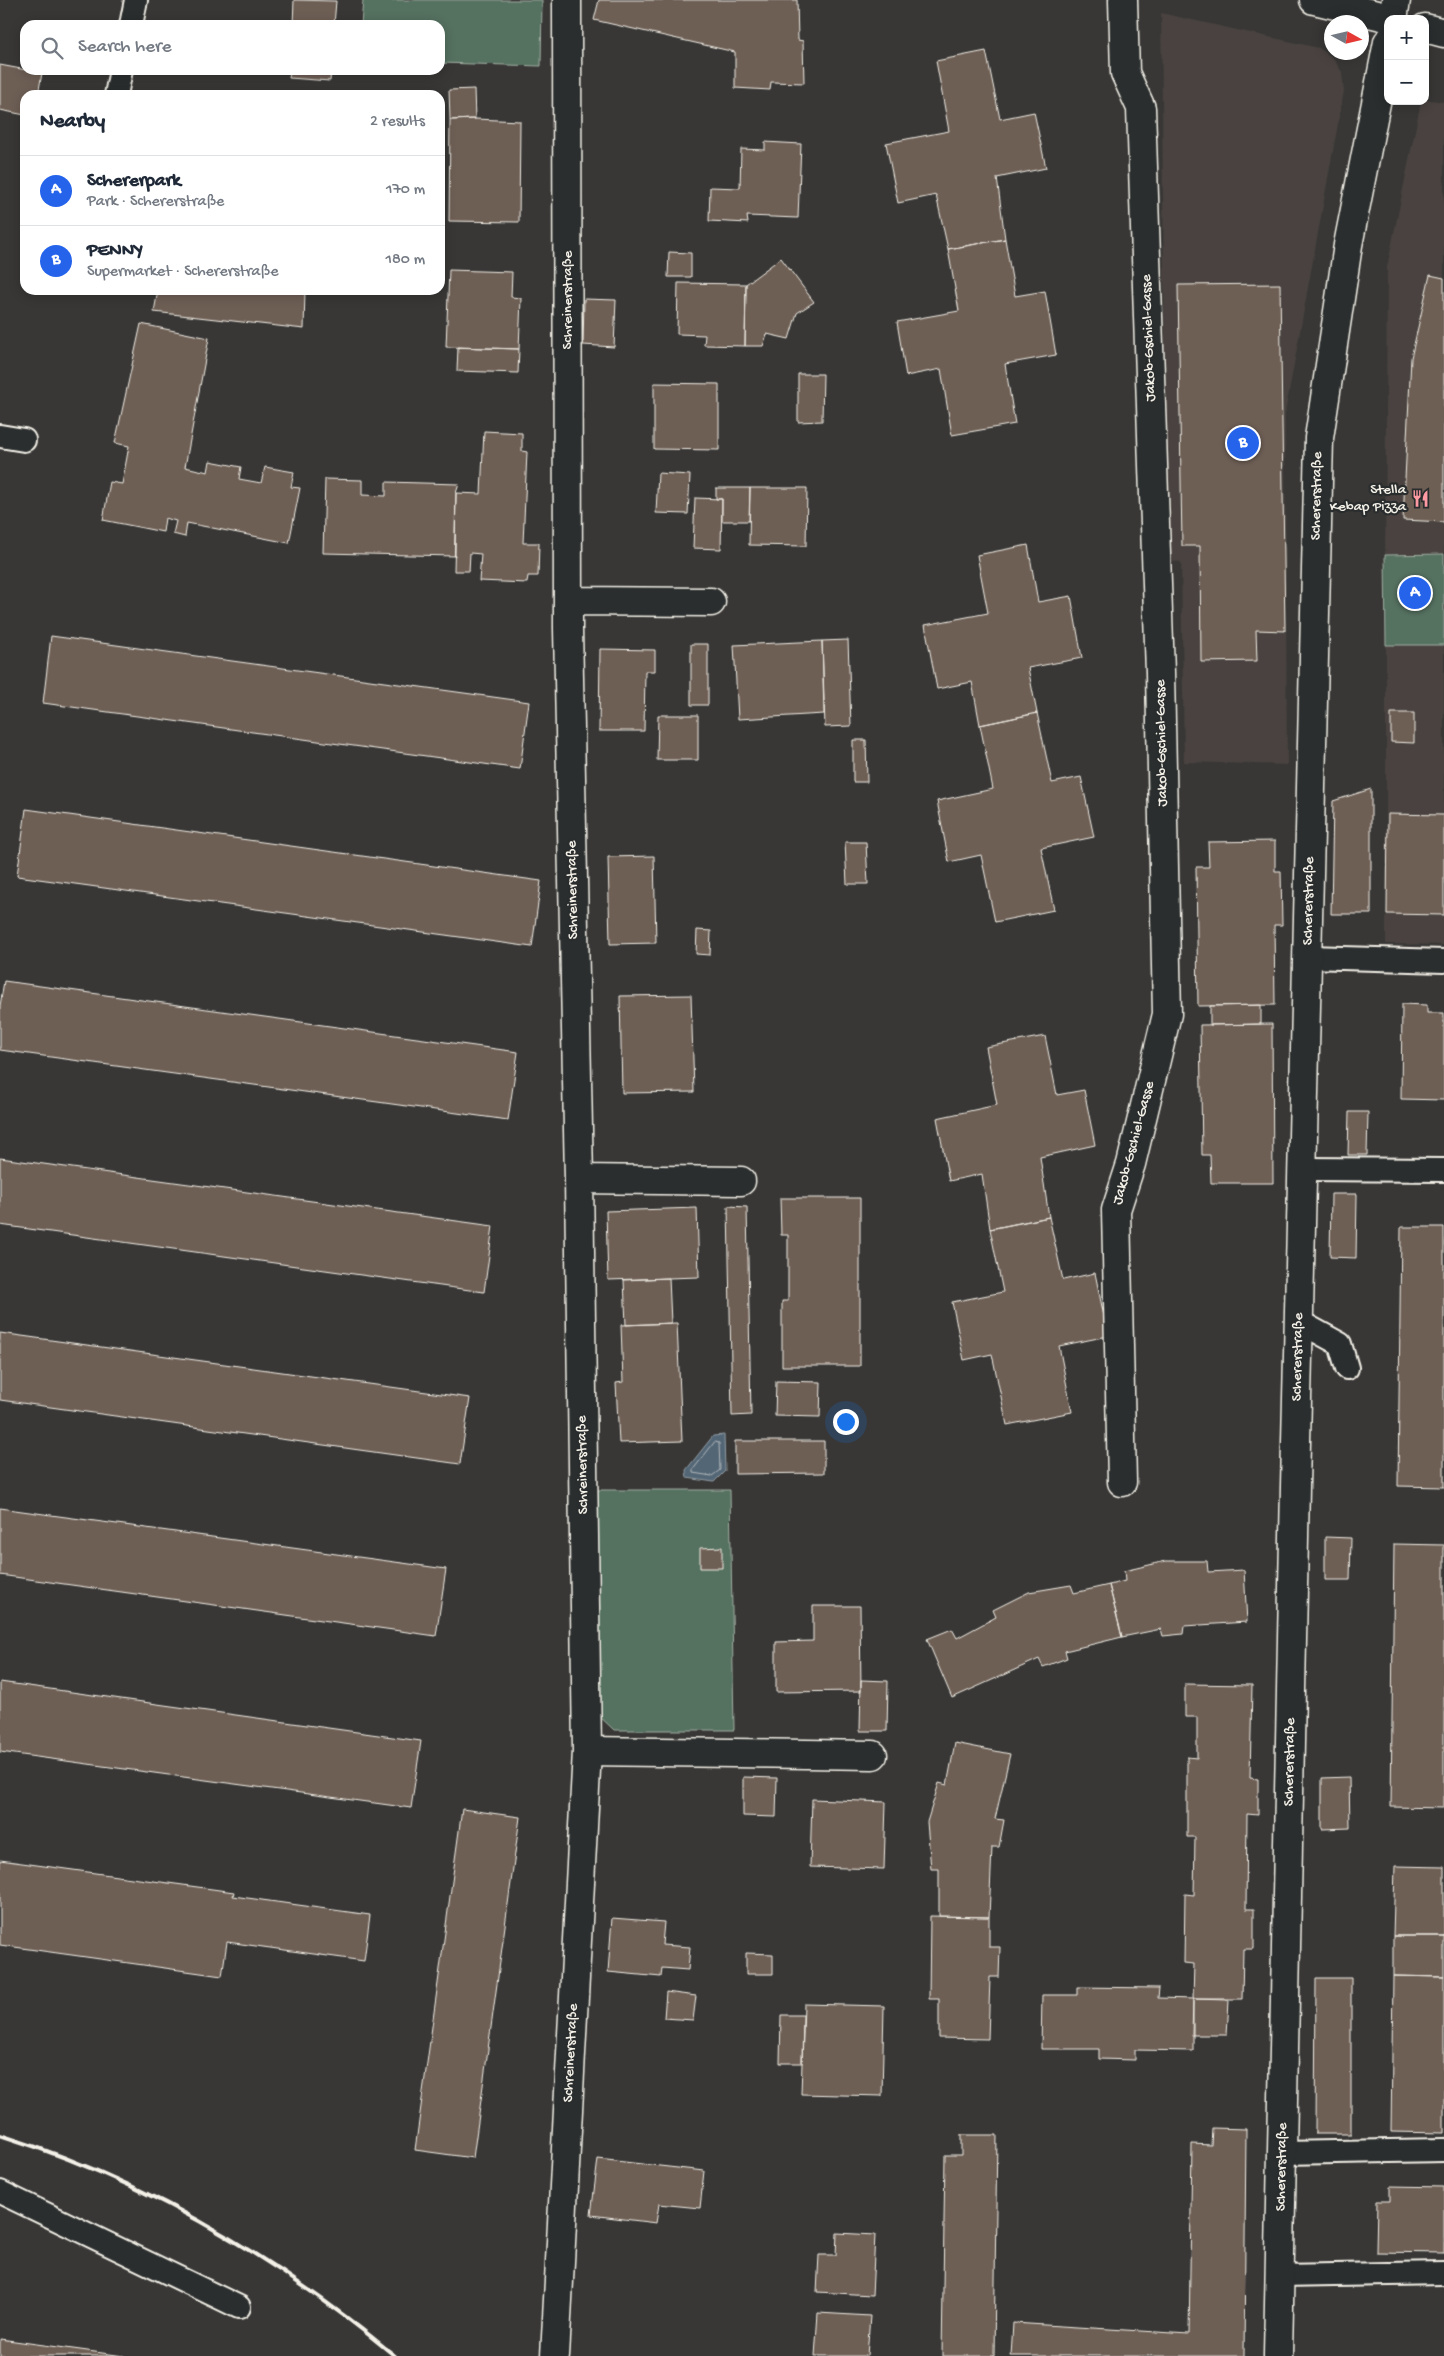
<!DOCTYPE html>
<html lang="en">
<head>
<meta charset="utf-8">
<style>
  body { margin:0; font-family:"Gochi Hand",sans-serif; background:#f2f2f3; color:#1f2937 }
  .controls { position:absolute; right:15px; top:15px; display:grid; overflow:hidden; border-radius:10px; box-shadow:0 2px 12px #0003 }
  .controls button { width:45px; height:45px; display:grid; place-items:center; padding:0; border:0; border-bottom:1px solid #e0e1e3; background:#fff; color:#1f2937; font:25px sans-serif }
  .compass { position:absolute; left:1324px; top:15px; width:45px; height:45px; border-radius:50%; background:#fff; box-shadow:0 2px 12px #0003; rotate:98deg }
  .you { position:absolute; left:845px; top:1421px; width:18px; height:18px; margin:-12px; border:4px solid #fff; border-radius:50%; background:#1a73e8; box-shadow:0 0 0 8px #1a73e833 }
  .badge { display:grid; place-items:center; width:32px; height:32px; border-radius:50%; background:#2563eb; color:#fff; font-size:16px; font-weight:700 }
  .pin { position:absolute; translate:-50% -50%; border:2px solid #fff; box-shadow:0 1px 5px #0006 }
  .list { margin:0; padding:0; list-style:none }
  h2 { display:flex; justify-content:space-between; align-items:center; height:65px; margin:0; padding:0 20px; font-size:21px }
  h2 small { font-size:16px; font-weight:400; color:#747a83 }
  .list li { display:grid; grid-template-columns:32px 1fr auto; gap:15px; align-items:center; box-sizing:border-box; height:70px; padding:0 20px; border-top:1px solid #e0e1e3 }
  .list b { display:block; font-size:19px; white-space:nowrap }
  .list p { margin:0; font-size:16px; white-space:nowrap; color:#747a83 }
  .list em { font-size:16px; font-style:normal; color:#747a83 }
  .icon { flex:none; width:28px; height:28px; fill:none; stroke:currentColor; stroke-width:2; stroke-linecap:round; stroke-linejoin:round }
  .map { position:relative; flex:none; width:1444px; height:2356px; overflow:hidden }
  .search { position:absolute; background:#fff; box-shadow:0 2px 12px #0003; left:20px; top:20px; width:425px; height:55px; display:flex; align-items:center; gap:12px; box-sizing:border-box; padding:0 18px; border-radius:15px; color:#747a83; font-size:19px }
  .panel { position:absolute; background:#fff; box-shadow:0 2px 12px #0003; left:20px; top:90px; width:425px; height:205px; border-radius:15px }
  .map>svg:first-child { display:block }
</style>
</head>
<body>
<div class="map">
<svg width="1444" height="2356" viewBox="0 0 1444 2356">
  <rect width="100%" height="100%" fill="#383736"/>
  <filter id="ink" filterUnits="userSpaceOnUse"><feTurbulence type="fractalNoise" baseFrequency=".02" numOctaves="2"/><feDisplacementMap in="SourceGraphic" scale="10" xChannelSelector="R" yChannelSelector="G"/><feConvolveMatrix kernelMatrix="1 2 1 2 8 2 1 2 1" color-interpolation-filters="sRGB"/></filter>
  <g filter="url(#ink)">
    <path fill="#48433f" d="M1161,13L1319,48L1333,58L1342,72L1344,91L1285,414L1287,765L1184,762L1181,562L1167,561Z
      M1425,99L1444,102V554L1385,555L1387,267L1421,101H1425Z
      M1386,645H1444V945L1386,944Z"/>
    <path fill="#557160" stroke="#a4b1a4" d="M363,0H542L541,66L440,63V25H361Z
      M1444,554V645H1386L1385,555Z
      M595,1490H730L734,1730H614L596,1713Z"/>
    <path fill="#536676" stroke="#939ea4" d="M724,1435L725,1471L714,1482L687,1478L686,1470L713,1436Z"/>
    <g fill="none" stroke-linecap="round" stroke-linejoin="round">
      <path stroke="#b4b9ba" stroke-width="1" d="M715,1442L719,1443L720,1470L712,1476L693,1473V1470Z"/>
    </g>
    <path fill="#6e5f55" stroke="#f4f1e8" d="M294,0L336,1L334,25H293Z
      M599,0H797L798,40L803,41L804,83L771,82L770,90L735,88V52L594,20Z
      M986,51L1000,119L1034,112L1046,168L997,178L1005,239L948,249L936,195L898,203L886,143L949,131L936,61Z
      M0,65L42,73L38,95H25V115L0,110Z
      M290,70H331L330,81L289,78Z
      M474,89L475,119L450,120L449,90Z
      M475,119L520,121L519,222L449,221L450,120Z
      M765,142L801,144L798,218L747,216L748,223L709,221L710,187L740,188L741,149L765,150Z
      M1005,239L1015,296L1045,291L1056,355L1005,364L1015,424L952,435L941,369L906,376L897,322L959,311L948,249Z
      M669,252L691,253V277H668Z
      M781,258L814,302L797,313L789,339L767,334L763,346H745L746,284Z
      M449,270L512,272L511,297L521,298L519,349L446,347Z
      M1430,275L1444,278V522L1403,520L1411,358Z
      M678,283L746,284L745,346L704,345L705,335L677,334Z
      M1280,284L1285,631L1256,630L1257,661L1201,662L1200,546H1182L1178,285Z
      M158,290H305L304,329L154,312Z
      M584,299L616,300L614,347L583,345Z
      M141,324L209,338L185,467L208,472L210,461L241,467L239,479L261,483L265,467L294,472L291,487L300,488L289,543L187,523L185,537L173,534L176,521L165,518L163,532L103,520L110,482L122,484L129,446L115,443Z
      M458,347L519,349L518,373L457,371Z
      M798,374H823L822,421L798,422Z
      M654,383L719,384V450L654,449Z
      M484,431L522,433V451L527,452L523,543H539L538,576H528L527,583L479,581L481,554L470,553L469,571H454L456,493L481,494Z
      M658,473L690,475L688,514L656,513Z
      M325,479L362,480V495L386,496V482L459,484L456,493L455,556L323,553Z
      M716,488H750L749,521H722V499H716Z
      M750,488H807L806,546L749,545Z
      M695,498L722,499L721,549L693,548Z
      M1028,545L1038,602L1071,596L1082,658L1028,668L1037,713L980,725L972,682L937,689L925,625L988,613L977,555Z
      M51,636L529,702L520,769L43,703Z
      M848,640L851,726L825,727L822,641Z
      M822,641L824,714L738,719L734,645Z
      M691,644H708V705H691Z
      M600,649L655,650V671H645L644,731H599Z
      M1037,713L1052,783L1081,777L1094,837L1041,848L1054,910L995,922L981,855L949,862L937,801L993,789L980,725Z
      M1391,713H1414V743L1391,742Z
      M658,715H698V760H657Z
      M853,740H866L867,782H853Z
      M1371,789V914H1331L1333,801Z
      M26,809L541,881L532,947L17,876Z
      M1388,814L1444,815V915L1387,914Z
      M1275,841V871H1281L1282,925H1274L1275,1005L1198,1006L1196,867H1209L1208,842Z
      M845,842H866L868,884H847Z
      M654,856L656,943L610,944L608,857Z
      M697,930L711,931L710,955L696,954Z
      M4,981L518,1052L508,1120L0,1050V1006Z
      M691,995L694,1092L622,1093L620,996Z
      M1402,1004L1427,1005V1013H1444V1100L1401,1099Z
      M1261,1005V1024L1210,1025V1006Z
      M1272,1024L1273,1183H1211L1210,1155H1202L1200,1025Z
      M1045,1036L1057,1095L1084,1090L1095,1145L1040,1157L1049,1217L990,1229L982,1174L949,1181L937,1118L997,1105L986,1047Z
      M1349,1112H1368L1367,1155H1348Z
      M0,1158L493,1226L484,1292L0,1225Z
      M1331,1194H1357L1356,1258L1330,1257Z
      M780,1198H860V1366H782V1301H788V1235H781Z
      M728,1206L747,1207L751,1415L732,1416Z
      M697,1208L699,1277L608,1280L606,1211Z
      M1049,1217L1063,1280L1095,1273L1108,1336L1059,1346L1072,1412L1007,1425L992,1354L964,1360L952,1302L1003,1292L990,1229Z
      M1401,1227H1444V1487L1398,1486Z
      M669,1278L671,1323L626,1325L624,1280Z
      M677,1323L682,1441L619,1443L616,1383L623,1382L621,1325Z
      M0,1333L470,1398L460,1464L0,1400Z
      M776,1381L821,1382L820,1417L775,1416Z
      M735,1441H824V1473L735,1474Z
      M0,1508L446,1569L436,1636L0,1575Z
      M1325,1537L1351,1538L1350,1580H1325Z
      M1394,1544L1444,1545V1808L1391,1807Z
      M722,1547V1568H700V1548Z
      M1166,1561H1207L1208,1572L1244,1570L1247,1622L1184,1626L1183,1634L1163,1636L1161,1629L1122,1637L1109,1585L1125,1581L1124,1571Z
      M1071,1585L1074,1593L1109,1585L1122,1637L1065,1651L1067,1658L1043,1667L1039,1659L952,1698L927,1639L952,1629L957,1638L996,1617L993,1610L1029,1592Z
      M813,1606H860L861,1691L776,1692V1642L813,1641Z
      M861,1680L888,1681L887,1731H860Z
      M0,1682L421,1741L411,1808L0,1752Z
      M1185,1684L1252,1685L1250,1778L1258,1779V1815L1247,1814L1246,1909H1254V1949H1243L1242,1999H1193L1194,1964L1184,1963L1185,1894L1194,1895L1195,1837H1187V1757L1197,1758V1717H1185Z
      M955,1743L1010,1754L995,1819L1004,1820L999,1847H992L989,1917L939,1916V1869H931L927,1822L939,1783L947,1785Z
      M743,1777L777,1778L776,1817L743,1816Z
      M1349,1777L1350,1828L1322,1829V1778Z
      M812,1799L886,1802L884,1869L810,1867Z
      M462,1809L520,1817L473,2158L415,2150Z
      M0,1860L234,1892L233,1896L370,1915L364,1961L227,1942L222,1976L0,1945Z
      M1395,1866L1444,1867V1936H1393Z
      M930,1916L989,1917V1947H1000L999,1977H990L988,2039L939,2038V1999H929Z
      M612,1918L664,1922L662,1945L690,1947L688,1970L662,1968L661,1977L608,1972Z
      M1393,1936H1444V1977L1393,1976Z
      M746,1953L773,1954V1974H746Z
      M1393,1976L1444,1977V2133L1391,2132Z
      M1316,1978H1351V2134H1315Z
      M1077,1987L1159,1988L1158,1998L1193,1999V2051L1135,2050V2060L1099,2059V2049H1041L1042,1995H1077Z
      M666,1992L696,1996L693,2020L664,2018Z
      M1193,1999L1229,2000L1227,2035H1192Z
      M804,2004L884,2006L882,2096L801,2094Z
      M781,2015H803L802,2063H780Z
      M1212,2128L1246,2129L1244,2356H1011L1013,2323L1189,2334L1192,2144L1211,2145Z
      M961,2135H997L994,2356H942L945,2155H961Z
      M598,2159L704,2171L700,2208L659,2204L656,2223L591,2215Z
      M1390,2186L1444,2187V2253L1376,2252L1377,2201H1390Z
      M837,2233L875,2235L872,2295L817,2292L819,2255H836Z
      M818,2313L870,2316L867,2356H815Z
      M0,2339L124,2356H0Z"/>
    <g fill="none" stroke-linecap="round" stroke-linejoin="round">
      <defs>
        <path id="lane" d="M131,25L136,0
          M116,95L121,70
          M0,436L24,440
          M1308,957L1444,961
          M1303,1169L1444,1170
          M1298,1321L1340,1344L1347,1368
          M1282,2153L1444,2150
          M0,2192L239,2307
          M1280,2276L1444,2273"/>
        <path id="street" d="M1393,19L1396,0
          M569,601L711,602
          M579,1179L741,1181
          M1122,1482L1116,1210L1131,1164L1167,1014L1160,673L1141,108L1125,73L1123,0
          M587,1751L873,1755
          M555,2356L587,1751L579,1179L568,628L567,0
          M1278,2356L1295,1486L1319,438L1348,245L1388,42"/>
        <path id="secondary" d="M1314,0L1394,19
          M1425,28L1444,33"/>
      </defs>
      <use href="#lane" stroke="#f4f1e8" stroke-width="26"/>
      <use href="#street" stroke="#f4f1e8" stroke-width="31"/>
      <use href="#secondary" stroke="#f4f1e8" stroke-width="31"/>
      <use href="#lane" stroke="#2a2d2e" stroke-width="22"/>
      <use href="#street" stroke="#2a2d2e" stroke-width="28"/>
      <use href="#secondary" stroke="#2a2d2e" stroke-width="28"/>
      <path stroke="#f4f1e8" stroke-width="4" d="M0,2135C147,2181 277,2258 395,2356"/>
    </g>
  </g>
  <defs>
    <symbol id="restaurant-bare" viewBox="-9 -9 18 18"><path d="M-5-6h1v4h1v-4h1v4h1v-4h1v5L-1.5 .5V6h-2V.5L-5-1ZM5-6V6H3V1.5H1.5Q1.5-4 5-6Z" fill="#ff9aa2" stroke="#2a2d2e" stroke-width="2.5" paint-order="stroke"/></symbol>
  </defs>
  <g fill-rule="evenodd">
    <use href="#restaurant-bare" x="1408" y="486" width="25" height="25"/>
  </g>
  <g text-anchor="middle" dominant-baseline="central" stroke-width="4.5" stroke-linejoin="round" paint-order="stroke">
    <g font-size="15" fill="#f4f1e8" stroke="#2a2d2e">
      <text transform="translate(568 300) rotate(-90)">Schreinerstraße</text>
      <text transform="translate(1149 338) rotate(-92)">Jakob-Gschiel-Gasse</text>
      <text transform="translate(1317 496) rotate(-89)">Schererstraße</text>
      <text transform="translate(1162 743) rotate(-91)">Jakob-Gschiel-Gasse</text>
      <text transform="translate(573 890) rotate(-91)">Schreinerstraße</text>
      <text transform="translate(1309 901) rotate(-89)">Schererstraße</text>
      <text transform="translate(1134 1143) rotate(-75)">Jakob-Gschiel-Gasse</text>
      <text transform="translate(1298 1357) rotate(-89)">Schererstraße</text>
      <text transform="translate(583 1465) rotate(-91)">Schreinerstraße</text>
      <text transform="translate(1290 1762) rotate(-89)">Schererstraße</text>
      <text transform="translate(571 2053) rotate(-87)">Schreinerstraße</text>
      <text transform="translate(1282 2167) rotate(-89)">Schererstraße</text>
    </g>
    <g font-size="15" fill="#f4f1e8" stroke="#2a2d2e" text-anchor="end">
      <text x="1406" y="490">Stella<tspan x="1406" dy="17">Kebap Pizza</tspan></text>
    </g>
  </g>
</svg>
<div class="controls">
<button>+</button>
<button>−</button>
</div>
<svg class="compass" viewBox="-18 -18 36 36"><path d="M0-13l5 13h-10z" fill="#e53935"/><path d="M0 13l5-13h-10z" fill="#747a83"/></svg>
<div class="you"></div>
<div class="pin badge" style="left:1415px;top:593px">A</div>
<div class="pin badge" style="left:1243px;top:443px">B</div>
<div class="search"><svg class="icon" aria-label="search" viewBox="0 0 24 24"><circle cx="10" cy="10" r="6"/><path d="M15 15l6 6"/></svg>Search here</div>
<section class="panel">
<h2>Nearby<small>2 results</small></h2>
<ul class="list">
<li><span class="badge">A</span><div><b>Schererpark</b><p>Park · Schererstraße</p></div><em>170 m</em></li>
<li><span class="badge">B</span><div><b>PENNY</b><p>Supermarket · Schererstraße</p></div><em>180 m</em></li>
</ul>
</section>
</div>
</body>
</html>
